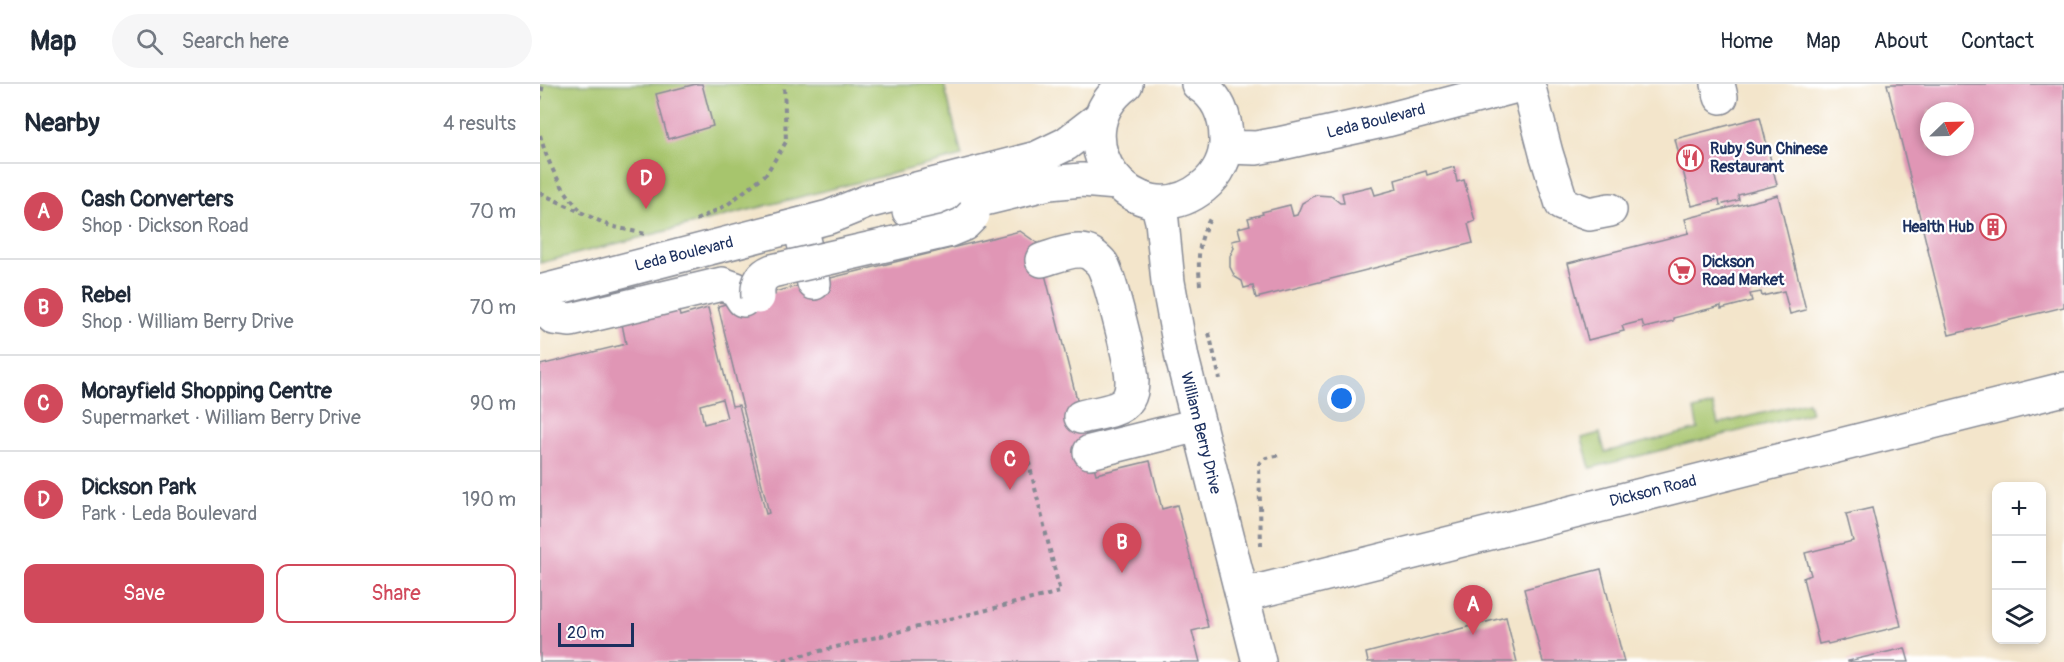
<!DOCTYPE html>
<html lang="en">
<head>
<meta charset="utf-8">
<style>
  body { margin:0; font-family:Pangolin,sans-serif; background:#f6f6f7; color:#1f2937 }
  .controls { position:absolute; right:18px; bottom:18px; display:grid; overflow:hidden; border-radius:12px; box-shadow:0 3px 9px #0003 }
  .controls button { width:54px; height:54px; display:grid; place-items:center; padding:0; border:0; border-bottom:2px solid #e0e1e3; background:#fff; color:#1f2937; font:30px sans-serif }
  .compass { position:absolute; left:1380px; top:18px; width:54px; height:54px; border-radius:50%; background:#fff; box-shadow:0 3px 9px #0003; rotate:67deg }
  .scale { position:absolute; left:18px; bottom:15px; width:76px; box-sizing:border-box; padding-left:6px; border:3px solid #1b2f5e; border-top:0; font-size:16px; line-height:21px; white-space:nowrap; color:#1b2f5e; -webkit-text-stroke:4px #fff; paint-order:stroke }
  .you { position:absolute; left:802px; top:315px; width:21px; height:21px; margin:-15px; border:4px solid #fff; border-radius:50%; background:#1a73e8; box-shadow:0 0 0 9px #1a73e833 }
  .badge { display:grid; place-items:center; width:39px; height:39px; border-radius:50%; background:#d1495b; color:#fff; font-size:20px; font-weight:700 }
  .pin { position:absolute; translate:-50% -50px; filter:drop-shadow(0 2px 3px #0008) }
  .pin::after { content:''; position:absolute; top:32px; width:21px; height:18px; background:inherit; clip-path:polygon(0 0,100% 0,50% 100%) }
  .list { margin:0; padding:0; list-style:none }
  h2 { display:flex; justify-content:space-between; align-items:center; height:78px; margin:0; padding:0 24px; font-size:26px }
  h2 small { font-size:20px; font-weight:400; color:#747a83 }
  .list li { display:grid; grid-template-columns:39px 1fr auto; gap:18px; align-items:center; box-sizing:border-box; height:96px; padding:0 24px; border-top:2px solid #e0e1e3 }
  .list b { display:block; font-size:22px; white-space:nowrap }
  .list p { margin:0; font-size:20px; white-space:nowrap; color:#747a83 }
  .list em { font-size:20px; font-style:normal; color:#747a83 }
  .actions { display:flex; gap:12px; padding:18px 24px }
  .actions a { flex:1; padding:14px 0; border:2px solid #d1495b; border-radius:12px; text-align:center; font-size:21px; color:#d1495b }
  .actions .main { background:#d1495b; color:#fff }
  .icon { flex:none; width:33px; height:33px; fill:none; stroke:currentColor; stroke-width:2; stroke-linecap:round; stroke-linejoin:round }
  .map { position:relative; flex:none; width:1524px; height:578px; overflow:hidden }
  header { display:flex; align-items:center; gap:36px; box-sizing:border-box; height:84px; padding:0 30px; background:#fff; border-bottom:2px solid #e0e1e3 }
  header strong { font-size:28px }
  nav { display:flex; gap:33px; margin-inline-start:auto; font-size:21px }
  .search { width:420px; height:54px; background:#f6f6f7; display:flex; align-items:center; gap:15px; box-sizing:border-box; padding:0 21px; border-radius:33px; color:#747a83; font-size:22px }
  main { display:flex }
  aside { flex:1; background:#fff }
  .map>svg:first-child { display:block }
</style>
</head>
<body>
<header>
<strong>Map</strong>
<div class="search"><svg class="icon" aria-label="search" viewBox="0 0 24 24"><circle cx="10" cy="10" r="6"/><path d="M15 15l6 6"/></svg>Search here</div>
<nav><a>Home</a><a>Map</a><a>About</a><a>Contact</a></nav>
</header>
<main>
<aside>
<h2>Nearby<small>4 results</small></h2>
<ul class="list">
<li><span class="badge">A</span><div><b>Cash Converters</b><p>Shop · Dickson Road</p></div><em>70 m</em></li>
<li><span class="badge">B</span><div><b>Rebel</b><p>Shop · William Berry Drive</p></div><em>70 m</em></li>
<li><span class="badge">C</span><div><b>Morayfield Shopping Centre</b><p>Supermarket · William Berry Drive</p></div><em>90 m</em></li>
<li><span class="badge">D</span><div><b>Dickson Park</b><p>Park · Leda Boulevard</p></div><em>190 m</em></li>
</ul>
<div class="actions"><a class="main">Save</a><a>Share</a></div>
</aside>
<div class="map">
<svg width="1524" height="578" viewBox="0 0 1524 578">
  <rect width="100%" height="100%" fill="#fff"/>
  <filter id="ink" filterUnits="userSpaceOnUse"><feTurbulence type="fractalNoise" baseFrequency=".0167" numOctaves="2"/><feDisplacementMap in="SourceGraphic" scale="12" xChannelSelector="R" yChannelSelector="G"/><feConvolveMatrix kernelMatrix="1 2 1 2 8 2 1 2 1" color-interpolation-filters="sRGB"/></filter>
  <filter id="wash" filterUnits="userSpaceOnUse"><feTurbulence type="fractalNoise" baseFrequency=".008" numOctaves="4" result="noise"/><feDisplacementMap in="SourceGraphic" scale="24" xChannelSelector="R" yChannelSelector="G"/><feGaussianBlur stdDeviation="1.35" result="paint"/><feColorMatrix in="noise" values="0 0 0 0 0 0 0 0 0 0 0 0 0 0 0 0 0 1.4 0 .05"/><feComposite in="paint" operator="in"/></filter>
  <g filter="url(#wash)">
    <rect width="100%" height="100%" fill="#f3e5cb"/>
    <path fill="#a7c56d" stroke="#617a66" stroke-width="1.5" d="M0,0H404L422,72L0,179Z
      M1268,318L1271,329L1050,384L1042,354L1060,349L1065,368L1158,345L1154,326L1173,321L1178,340Z"/>
    <g id="blocks">
      <path fill="#e096b5" fill-rule="evenodd" d="M156,0H162L173,42L128,55L116,10Z
        M1347,0H1524V223L1409,251ZM1389,27H1425V63H1389Z
        M1220,33L1237,101L1198,111L1199,116L1180,121L1179,115L1152,122L1135,55Z
        M914,83L917,98L924,96L935,137L928,140L933,159L716,214L713,202L704,204L702,197L695,193L690,183V172L694,164L692,157L701,155L698,144L710,141L708,134L723,130L722,128L750,121L753,132L757,131L762,119L776,111L791,112L800,119H804L802,109L832,102L835,111L857,105L855,96L886,87L887,91Z
        M1238,111L1266,226L1250,230L1244,207L1222,212L1221,208L1210,210L1212,217L1181,225V222L1133,234V237L1104,244L1102,237L1082,242L1084,247L1048,256L1028,179L1149,149L1145,135Z
        M480,147L497,159L556,390L610,377L622,425L637,421L668,543L652,547L660,578H0V281L86,260L81,235L137,221L140,232L168,224L192,322L199,321L226,430L229,429L178,222ZM182,315L187,334L164,340L160,321Z
        M1332,424L1361,542L1288,560L1287,558L1279,560L1263,494L1271,491L1265,469L1313,457L1306,430Z
        M1061,485L1084,578H1003L984,505Z
        M966,533L977,578H828L826,569Z
        M1365,564L1369,578H1308V577Z"/>
    </g>
  </g>
  <g filter="url(#ink)">
    <use href="#blocks" fill-opacity="0" stroke="#878a94" stroke-width="1.5"/>
    <g fill="none" stroke-linecap="round" stroke-linejoin="round">
      <defs>
        <path id="minor" d="M586,0C515,53 595,157 663,103C678,91 687,73 686,55C686,33 678,12 658,0
          M988,0L1006,69L1022,120L1049,130L1070,126
          M1178,0L1181,13
          M687,63L716,64L738,60L847,36L984,0
          M617,118L622,137L628,198L642,274L719,578
          M369,127L440,116L509,99L542,96L577,99
          M262,151L274,199
          M502,176C516,172 538,162 551,170C555,173 559,176 562,180C570,193 592,281 592,297C592,303 591,310 588,315C580,328 555,329 541,333
          M0,208L289,133L326,118L497,74L526,60L561,33
          M0,221L14,234L31,236L182,200L196,205L203,216
          M550,368L658,341
          M703,511L1524,305"/>
      </defs>
      <use href="#minor" stroke="#878a94" stroke-width="36"/>
      <path stroke="#878a94" stroke-width="4" stroke-dasharray="4.5 4.5" stroke-linecap="butt" d="M0,16L3,0
        M0,51C8,81 21,105 42,128
        M0,109L70,142L105,150
        M156,136L187,121L226,90L246,58L244,0
        M660,201C658,173 657,158 671,133
        M669,249L680,295
        M721,462L719,380L726,374L742,371
        M235,578L520,508L488,375"/>
      <use href="#minor" stroke="#fff" stroke-width="33"/>
      <defs>
        <path id="minor-bridge" d="M218,213C217,200 220,192 232,187L407,147L424,140L433,131"/>
      </defs>
      <use href="#minor-bridge" stroke="#878a94" stroke-width="36" stroke-linecap="butt"/>
      <use href="#minor-bridge" stroke="#fff" stroke-width="33"/>
    </g>
  </g>
  <defs>
    <symbol id="restaurant-ring" viewBox="-11 -11 22 22"><circle r="9.5" fill="#fff" stroke="#d1495b" stroke-width="1.5"/><path d="M-5-6h1v4h1v-4h1v4h1v-4h1v5L-1.5 .5V6h-2V.5L-5-1ZM5-6V6H3V1.5H1.5Q1.5-4 5-6Z" fill="#d1495b"/></symbol>
    <symbol id="building-ring" viewBox="-11 -11 22 22"><circle r="9.5" fill="#fff" stroke="#d1495b" stroke-width="1.5"/><path d="M-4-6H4V6H1V3H-1V6H-4ZM-2.5-4.3h1.7v1.8h-1.7ZM.8-4.3h1.7v1.8H.8ZM-2.5-1h1.7V.8h-1.7ZM.8-1h1.7V.8H.8Z" fill="#d1495b"/></symbol>
    <symbol id="supermarket-ring" viewBox="-11 -11 22 22"><circle r="9.5" fill="#fff" stroke="#d1495b" stroke-width="1.5"/><path d="M-6-5.5h2.5l.6 2H6L4.5 2H-2.5L-4.4-4H-6ZM-1.5 3.2a1.3 1.3 0 1 0 .1 0ZM3 3.2a1.3 1.3 0 1 0 .1 0Z" fill="#d1495b"/></symbol>
  </defs>
  <g fill-rule="evenodd">
    <use href="#restaurant-ring" x="1135" y="59" width="30" height="30"/>
    <use href="#building-ring" x="1438" y="128" width="30" height="30"/>
    <use href="#supermarket-ring" x="1127" y="172" width="30" height="30"/>
  </g>
  <g text-anchor="middle" dominant-baseline="central" stroke-width="4.5" stroke-linejoin="round" paint-order="stroke">
    <g font-size="16" fill="#1b2f5e" stroke="#fff">
      <text transform="translate(836 37) rotate(-14)">Leda Boulevard</text>
      <text transform="translate(144 170) rotate(-14)">Leda Boulevard</text>
      <text transform="translate(661 349) rotate(76)">William Berry Drive</text>
      <text transform="translate(1113 407) rotate(-14)">Dickson Road</text>
    </g>
    <g font-size="16" font-weight="bold" fill="#1b2f5e" stroke="#fff" text-anchor="start">
      <text x="1170" y="65">Ruby Sun Chinese<tspan x="1170" dy="18">Restaurant</tspan></text>
      <text x="1434" y="143" text-anchor="end">Health Hub</text>
      <text x="1162" y="178">Dickson<tspan x="1162" dy="18">Road Market</tspan></text>
    </g>
  </g>
</svg>
<div class="controls">
<button>+</button>
<button>−</button>
<button><svg class="icon" aria-label="layers" viewBox="0 0 24 24"><path d="M12 4l9 5-9 5-9-5zM3 14l9 5 9-5"/></svg></button>
</div>
<svg class="compass" viewBox="-18 -18 36 36"><path d="M0-13l5 13h-10z" fill="#e53935"/><path d="M0 13l5-13h-10z" fill="#747a83"/></svg>
<div class="scale">20 m</div>
<div class="you"></div>
<div class="pin badge" style="left:933px;top:551px">A</div>
<div class="pin badge" style="left:582px;top:489px">B</div>
<div class="pin badge" style="left:470px;top:406px">C</div>
<div class="pin badge" style="left:106px;top:125px">D</div>
</div>
</main>
</body>
</html>
